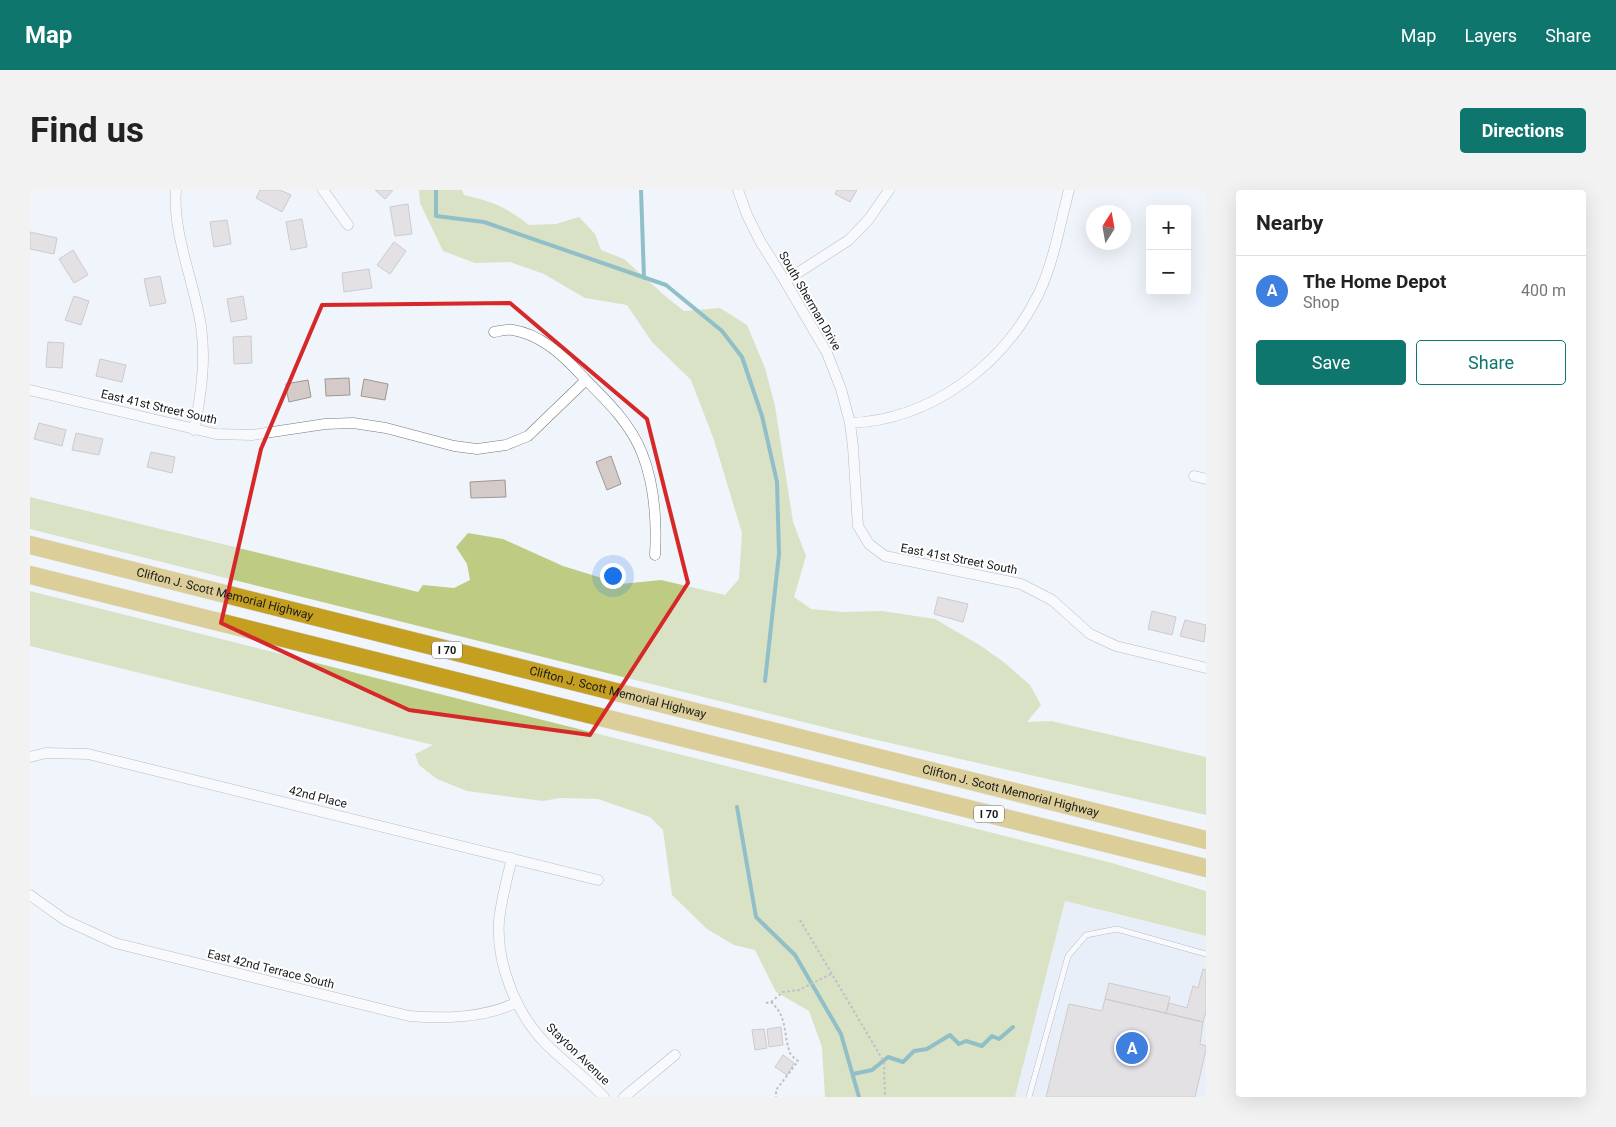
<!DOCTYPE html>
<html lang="en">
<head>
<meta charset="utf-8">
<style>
  body { margin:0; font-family:Roboto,sans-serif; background:#f2f2f2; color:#222 }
  .controls { position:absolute; right:15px; top:15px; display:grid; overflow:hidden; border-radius:5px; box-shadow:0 5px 20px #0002 }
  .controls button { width:45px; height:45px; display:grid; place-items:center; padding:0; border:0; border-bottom:1px solid #e0e0e0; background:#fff; color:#222; font:25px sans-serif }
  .compass { position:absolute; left:1056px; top:15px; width:45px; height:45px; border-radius:50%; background:#fff; box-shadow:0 5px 20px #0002; rotate:11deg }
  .you { position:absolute; left:582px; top:385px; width:18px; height:18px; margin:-12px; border:4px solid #fff; border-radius:50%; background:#1a73e8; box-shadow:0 0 0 8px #1a73e833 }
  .badge { display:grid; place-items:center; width:32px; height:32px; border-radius:50%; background:#0f766e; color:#fff; font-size:16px; font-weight:700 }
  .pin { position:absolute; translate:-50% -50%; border:2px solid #fff; box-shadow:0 1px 5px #0006 }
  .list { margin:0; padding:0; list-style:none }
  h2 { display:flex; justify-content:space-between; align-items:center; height:65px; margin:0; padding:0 20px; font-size:21px }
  h2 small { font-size:16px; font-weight:400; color:#767676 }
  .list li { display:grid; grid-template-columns:32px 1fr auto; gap:15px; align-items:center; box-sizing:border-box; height:70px; padding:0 20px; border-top:1px solid #e0e0e0 }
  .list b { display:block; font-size:19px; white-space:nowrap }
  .list p { margin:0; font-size:16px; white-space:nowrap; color:#767676 }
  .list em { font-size:16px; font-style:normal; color:#767676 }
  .actions { display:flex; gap:10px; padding:15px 20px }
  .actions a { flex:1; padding:11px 0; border:1px solid #0f766e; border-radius:5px; text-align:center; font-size:18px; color:#0f766e }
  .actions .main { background:#0f766e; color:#fff }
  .map { position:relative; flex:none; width:1176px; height:907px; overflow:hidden; border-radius:5px }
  header { display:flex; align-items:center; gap:30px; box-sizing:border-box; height:70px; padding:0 25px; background:#0f766e; color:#fff }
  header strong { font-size:24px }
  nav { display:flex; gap:28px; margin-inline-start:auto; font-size:18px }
  .intro { display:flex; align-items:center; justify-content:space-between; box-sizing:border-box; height:120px; padding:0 30px }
  h1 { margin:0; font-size:35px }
  .button { padding:12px 22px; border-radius:5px; background:#0f766e; color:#fff; font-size:18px; font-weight:700 }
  main { display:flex; gap:30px; padding:0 30px }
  aside { flex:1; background:#fff; border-radius:5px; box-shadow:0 5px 20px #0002 }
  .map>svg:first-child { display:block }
</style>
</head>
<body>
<header>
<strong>Map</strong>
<nav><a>Map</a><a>Layers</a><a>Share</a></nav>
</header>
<div class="intro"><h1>Find us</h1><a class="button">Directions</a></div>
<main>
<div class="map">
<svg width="1176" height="907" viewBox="0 0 1176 907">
  <rect width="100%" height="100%" fill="#f0f4fb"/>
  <path fill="#e1e8f6" d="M1035,711L1176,746V907H985Z"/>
  <path fill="#becc83" d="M389,0H432L434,5C463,12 475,16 499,35L526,34L549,27L565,44L571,60L594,69L635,106L654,121L690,118L717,135L735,178L745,216L763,332L776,366L764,407L781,419L813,422L852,421L905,429L951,456L975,473L1000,495L1011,515L997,532L1021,531L1176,567V625L825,545L0,339V307L388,402L393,395L424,398L440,390L437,374L426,357L438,343L473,349L533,376L591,394L631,390L695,405L709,389L712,343L684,250L661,190L622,152L597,115L555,108L514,84L480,72L445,73L413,61L390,13Z
    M0,401L1082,673L1176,701V746L1035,711L985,907H795L792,857L779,821L746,802L725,760L704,755L677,739L642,705L633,640L620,627L568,609L530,608L513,611L437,601L407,589L389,575L385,564L403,555L0,456Z"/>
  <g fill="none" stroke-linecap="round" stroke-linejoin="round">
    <path stroke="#1c7f88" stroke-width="4" d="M406,0V26L454,32L636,95L692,141L712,167L732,226L747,292L749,364L735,491
      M611,0L614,88
      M707,617L726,727L765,765L811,844L829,907
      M823,884L842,880L858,867L873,872L884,861L897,859L920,845L929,854L936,851L952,856L962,846L969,849L983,837"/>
  </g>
  <path fill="#d4cbc8" stroke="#9f9794" d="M230,0H250L261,5L252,22L226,8Z
    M345,0H363L355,9Z
    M807,0H827L820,12L805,4Z
    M378,14L382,44L365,46L360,17Z
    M272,29L277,57L261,60L256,32Z
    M197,30L201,54L184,57L180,32Z
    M0,42L27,48L24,64L0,59Z
    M364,52L376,61L360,84L347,75Z
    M43,60L58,85L44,93L29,69Z
    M339,79L342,98L314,102L312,83Z
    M130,86L136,113L120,116L114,89Z
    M44,106L59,111L51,135L35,130Z
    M213,106L217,129L201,132L197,109Z
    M221,146L222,173L204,174L203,147Z
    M18,152L34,153L32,178L16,177Z
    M70,169L96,175L92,192L66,186Z
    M319,188L320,205L296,206L295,189Z
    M334,189L358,194L355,210L331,206Z
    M278,190L281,207L259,212L255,194Z
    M9,233L36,240L32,256L4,249Z
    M46,243L73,249L69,265L42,260Z
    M121,262L145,267L142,283L117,277Z
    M581,266L591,294L577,300L566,272Z
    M475,290L476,307L441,308L440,292Z
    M908,407L938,414L933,432L904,424Z
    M1122,421L1146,427L1142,445L1118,439Z
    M1155,430L1176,435L1174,452L1150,446Z
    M1173,779L1176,780V822L1173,832L1136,823L1139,813L1157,818L1163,796L1168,798Z
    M1079,793L1140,807L1136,823L1075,809Z
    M1075,809L1173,832L1170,854L1176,856V860L1165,907H1016L1039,814L1072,821Z
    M751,837L753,855L739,857L737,839Z
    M734,839L737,858L725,860L722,840Z
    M753,865L764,873L757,885L745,877Z"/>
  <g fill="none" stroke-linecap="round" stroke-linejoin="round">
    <defs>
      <path id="service" d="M999,907L1038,766L1056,745L1087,739L1176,764"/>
      <path id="minor" d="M146,0C142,42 165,95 171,136C176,171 171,206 164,240
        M293,0L318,35
        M708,0L717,25L730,51L755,91L797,163L811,199L820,233L823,257L828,336L839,354L855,366L991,394L1022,410L1060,444L1086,456L1176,478
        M755,91L819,50L839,29L859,0
        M464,142C470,141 477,139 483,140C495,142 508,148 518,155C532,164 543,176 554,188C577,211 600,233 612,263C625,296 627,330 625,365
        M0,200L186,244L222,245L295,234L323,233L356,238L424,256L447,259L476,255L498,246L556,190
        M820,233C901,230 974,175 1009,103C1024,71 1030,34 1039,0
        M1164,286L1176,289
        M0,567L16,563L58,564L568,690
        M482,668C477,689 471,710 469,731C466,773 486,823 515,853C534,872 556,888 574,907
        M0,705L35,730L85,753L379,826C412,829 457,828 487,812
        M594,907L645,865"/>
      <g id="motorway">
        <path id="s1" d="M0,355L1176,650"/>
        <path d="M0,385L1176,678"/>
      </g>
    </defs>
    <use href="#service" stroke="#75787e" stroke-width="6"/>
    <use href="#minor" stroke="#75787e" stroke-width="11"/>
    <use href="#motorway" stroke="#d1d1d2" stroke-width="19"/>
    <path stroke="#7e8085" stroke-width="2" stroke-dasharray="2.5 2.5" stroke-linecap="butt" d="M770,730L854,872L855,907
      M741,812L753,802L769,800L801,784
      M736,813L741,812C758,827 753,844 760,863C762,866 765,869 768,871L746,900V907"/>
    <use href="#service" stroke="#fff" stroke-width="5"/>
    <use href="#minor" stroke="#fff" stroke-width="10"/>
    <use href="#motorway" stroke="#c49f20" stroke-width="18"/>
  </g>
  <path d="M0 0H1176V907H0ZM480,113L617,229L658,393L560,545L379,520L191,433L231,259L292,115Z" fill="#f0f4fb" fill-opacity=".55" fill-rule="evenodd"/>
  <path fill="none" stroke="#d62828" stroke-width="4" stroke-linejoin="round" d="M480,113L617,229L658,393L560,545L379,520L191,433L231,259L292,115Z"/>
  <g text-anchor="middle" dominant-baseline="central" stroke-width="4" stroke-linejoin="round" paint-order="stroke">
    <g fill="#fff" stroke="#5e5f61" stroke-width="1">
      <rect x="402" y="451.5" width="30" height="17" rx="4"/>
      <rect x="944" y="615.5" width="30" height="17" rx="4"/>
    </g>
    <g font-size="11" font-weight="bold" fill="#191a1d">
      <text x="417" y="460">I 70</text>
      <text x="959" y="624">I 70</text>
    </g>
    <g font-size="12" fill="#191a1d" stroke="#fff">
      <text transform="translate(780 111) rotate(60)">South Sherman Drive</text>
      <text transform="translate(129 217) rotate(13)">East 41st Street South</text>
      <text transform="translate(929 369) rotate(11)">East 41st Street South</text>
      <text stroke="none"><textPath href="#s1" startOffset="201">Clifton J. Scott Memorial Highway</textPath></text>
      <text stroke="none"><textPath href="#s1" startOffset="606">Clifton J. Scott Memorial Highway</textPath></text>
      <text stroke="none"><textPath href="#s1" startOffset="1011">Clifton J. Scott Memorial Highway</textPath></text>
      <text transform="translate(288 607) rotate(14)">42nd Place</text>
      <text transform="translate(241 779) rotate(14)">East 42nd Terrace South</text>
      <text transform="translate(548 864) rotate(44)">Stayton Avenue</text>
    </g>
  </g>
</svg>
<div class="controls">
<button>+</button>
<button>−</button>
</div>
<svg class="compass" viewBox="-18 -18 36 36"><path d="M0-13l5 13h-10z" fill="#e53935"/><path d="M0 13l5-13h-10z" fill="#767676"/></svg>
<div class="you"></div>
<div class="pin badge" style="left:1102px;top:858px;background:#3f7fe0">A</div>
</div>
<aside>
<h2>Nearby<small></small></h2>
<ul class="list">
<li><span class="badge" style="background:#3f7fe0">A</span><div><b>The Home Depot</b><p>Shop</p></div><em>400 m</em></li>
</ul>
<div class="actions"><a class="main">Save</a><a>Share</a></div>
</aside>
</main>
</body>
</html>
